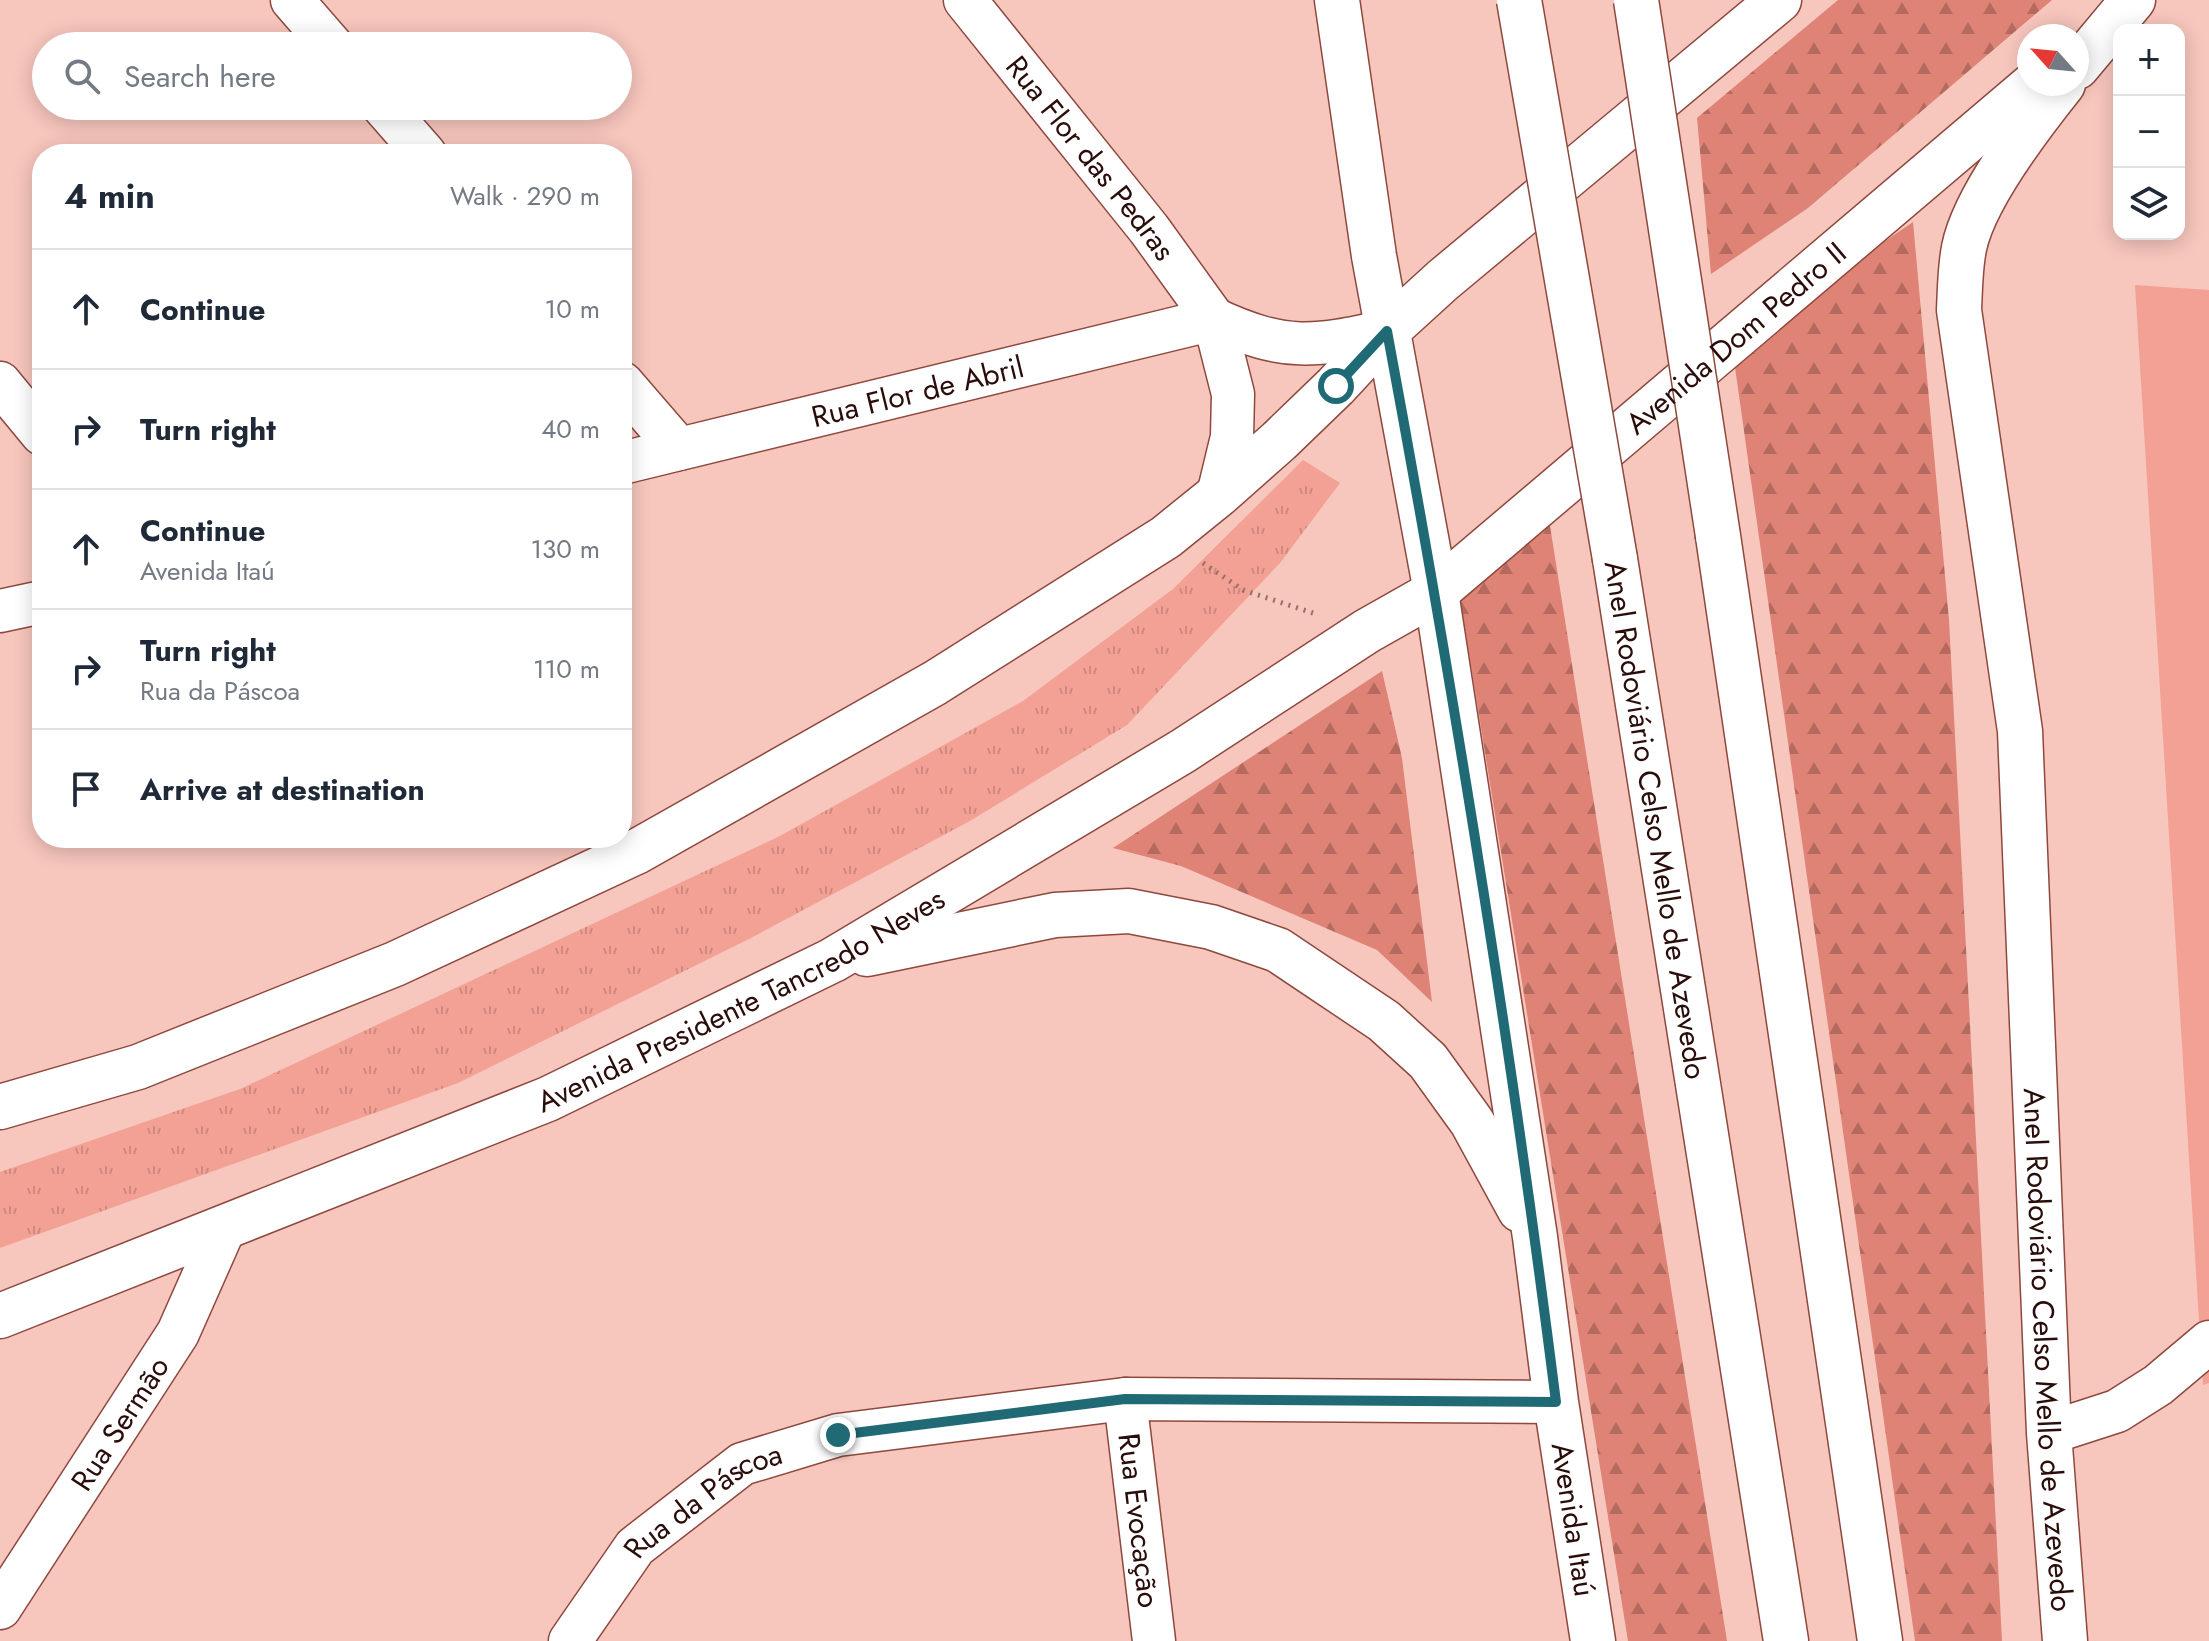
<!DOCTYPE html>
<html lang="en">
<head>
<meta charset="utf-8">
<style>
  body { margin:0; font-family:Jost,sans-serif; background:#f2f2f3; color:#1f2937 }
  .controls { position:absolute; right:24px; top:24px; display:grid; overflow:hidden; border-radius:16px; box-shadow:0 4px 20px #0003 }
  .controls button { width:72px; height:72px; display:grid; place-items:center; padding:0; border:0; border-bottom:2px solid #e0e1e3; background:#fff; color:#1f2937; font:40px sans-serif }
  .compass { position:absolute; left:2017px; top:24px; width:72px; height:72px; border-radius:50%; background:#fff; box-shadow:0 4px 20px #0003; rotate:297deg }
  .stop { position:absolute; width:24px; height:24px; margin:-18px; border:6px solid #206a75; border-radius:50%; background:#fff }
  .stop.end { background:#206a75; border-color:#fff; box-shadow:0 2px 8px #0008 }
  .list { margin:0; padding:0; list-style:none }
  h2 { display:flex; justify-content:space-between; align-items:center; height:104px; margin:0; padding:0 32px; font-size:34px }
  h2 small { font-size:26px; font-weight:400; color:#747a83 }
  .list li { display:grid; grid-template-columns:52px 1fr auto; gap:24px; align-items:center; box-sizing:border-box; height:120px; padding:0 32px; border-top:2px solid #e0e1e3 }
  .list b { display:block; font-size:30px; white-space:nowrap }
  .list p { margin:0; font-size:26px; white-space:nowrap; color:#747a83 }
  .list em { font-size:26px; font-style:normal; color:#747a83 }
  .icon { flex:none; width:44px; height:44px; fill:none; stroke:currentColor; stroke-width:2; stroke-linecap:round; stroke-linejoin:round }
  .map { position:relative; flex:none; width:2209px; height:1641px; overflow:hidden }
  .search { position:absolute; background:#fff; box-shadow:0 4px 20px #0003; left:32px; top:32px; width:600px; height:88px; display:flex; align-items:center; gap:20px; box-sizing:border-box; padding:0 28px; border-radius:44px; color:#747a83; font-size:30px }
  .panel { position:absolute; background:#fff; box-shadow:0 4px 20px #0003; left:32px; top:144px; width:600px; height:704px; border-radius:32px }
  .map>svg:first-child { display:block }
</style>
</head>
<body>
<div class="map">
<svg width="2209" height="1641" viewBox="0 0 2209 1641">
  <defs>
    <pattern id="grass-tufts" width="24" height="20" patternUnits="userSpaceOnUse" patternTransform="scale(2)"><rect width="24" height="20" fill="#f3a194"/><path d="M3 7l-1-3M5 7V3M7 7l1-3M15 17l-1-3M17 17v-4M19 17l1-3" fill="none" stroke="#d0897e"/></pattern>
    <pattern id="forest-firs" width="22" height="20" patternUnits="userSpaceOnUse" patternTransform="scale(2)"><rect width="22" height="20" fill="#de8375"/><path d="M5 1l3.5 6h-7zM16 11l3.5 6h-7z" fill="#b46a5e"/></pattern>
  </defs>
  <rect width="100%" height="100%" fill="#f7c6bd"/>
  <path fill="url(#grass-tufts)" d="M1303,460L1340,483L1280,563L1127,725L970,821L751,938L458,1083L0,1248V1172L240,1089L778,837L1023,701L1173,589Z"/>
  <path fill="url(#forest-firs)" d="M1838,0H2052L1808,208L1711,274L1697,118Z
    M1913,222L1949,620L2002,1641H1915L1732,346Z
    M1544,488L1727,1641H1628L1459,591Z
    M1382,671L1402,758L1432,1002L1377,950L1181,866L1113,848Z"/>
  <path fill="#f3a194" d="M2135,285L2209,290V1383L2203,1385Z"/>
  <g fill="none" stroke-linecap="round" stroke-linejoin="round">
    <defs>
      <g id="minor">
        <path d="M292,0L332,46"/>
        <path id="s1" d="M965,0L1149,229L1214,319L1233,394L1232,437L1218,495"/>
        <path d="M383,106L425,154"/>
        <path d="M1214,319C1285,352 1314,347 1387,331"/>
        <path d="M0,383L42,434"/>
        <path d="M622,383L679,449"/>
        <path id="s2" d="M622,463L1214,319"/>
        <path d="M0,611L42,602"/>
        <path id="s3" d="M1125,1399L1154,1641"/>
        <path d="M2049,1433L2117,1411L2158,1385L2209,1342"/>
        <path id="s4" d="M0,1608L178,1333L224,1229"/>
        <path id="s5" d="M570,1641L635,1547L742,1464L838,1435L1125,1399L1556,1402"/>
      </g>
      <g id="major">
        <path id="s6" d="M1337,0L1374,256L1436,592L1535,1237L1556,1402L1593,1641"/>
        <path d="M2077,67L2133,0"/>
        <path id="s7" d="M2063,84C2031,124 1974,198 1964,248C1960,268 1960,290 1959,310L2020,731L2049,1433L2065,1641"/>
        <path d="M867,954L1055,915L1129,911L1211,927L1278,950L1384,1021L1428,1061L1472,1122L1520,1210"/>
        <path d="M0,1107L138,1067L395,964L636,852L935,683L1166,537L1218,495L1279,441L1336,386L1387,331L1443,280L1779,0"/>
        <path id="s8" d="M0,1316L548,1099L833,960L1183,751L1367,631L1436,592L2034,84"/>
      </g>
      <g id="highway">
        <path d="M1718,536L1880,1641"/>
        <path id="s9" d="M1615,559L1786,1641"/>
      </g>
    </defs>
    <use href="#minor" stroke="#8e483e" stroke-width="45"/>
    <use href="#major" stroke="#8e483e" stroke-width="47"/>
    <use href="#highway" stroke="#8e483e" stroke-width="47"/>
    <path stroke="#99716b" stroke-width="5" stroke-dasharray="2 6" stroke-linecap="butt" d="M1203,563L1243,590L1313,613"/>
    <use href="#minor" stroke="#fff" stroke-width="42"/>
    <use href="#major" stroke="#fff" stroke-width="44"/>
    <use href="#highway" stroke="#fff" stroke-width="44"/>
    <defs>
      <path id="highway-bridge" d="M1519,0L1615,559
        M1636,0L1718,536"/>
    </defs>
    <use href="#highway-bridge" stroke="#8e483e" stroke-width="47" stroke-linecap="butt"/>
    <use href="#highway-bridge" stroke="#fff" stroke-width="44"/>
  </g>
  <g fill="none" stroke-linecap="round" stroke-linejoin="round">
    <path stroke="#206a75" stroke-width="10" d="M838,1435L1125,1399L1556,1402C1511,1044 1453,686 1387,331L1336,386"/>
  </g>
  <g text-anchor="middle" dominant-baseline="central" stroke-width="8" stroke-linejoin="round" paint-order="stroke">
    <g font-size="30" fill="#2a0d0a" stroke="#f7c6bd">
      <text stroke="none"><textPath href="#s1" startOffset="202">Rua Flor das Pedras</textPath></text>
      <text stroke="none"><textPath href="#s8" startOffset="2006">Avenida Dom Pedro II</textPath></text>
      <text stroke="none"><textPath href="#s2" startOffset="304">Rua Flor de Abril</textPath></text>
      <text stroke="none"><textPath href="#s9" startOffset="264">Anel Rodoviário Celso Mello de Azevedo</textPath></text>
      <text stroke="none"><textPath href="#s8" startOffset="806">Avenida Presidente Tancredo Neves</textPath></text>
      <text stroke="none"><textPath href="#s7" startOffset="1300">Anel Rodoviário Celso Mello de Azevedo</textPath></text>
      <text stroke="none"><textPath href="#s4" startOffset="220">Rua Sermão</textPath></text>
      <text stroke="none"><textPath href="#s5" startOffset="198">Rua da Páscoa</textPath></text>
      <text stroke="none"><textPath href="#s3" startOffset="122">Rua Evocação</textPath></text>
      <text stroke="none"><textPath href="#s6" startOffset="1538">Avenida Itaú</textPath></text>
    </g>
  </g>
</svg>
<div class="controls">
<button>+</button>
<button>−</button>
<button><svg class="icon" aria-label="layers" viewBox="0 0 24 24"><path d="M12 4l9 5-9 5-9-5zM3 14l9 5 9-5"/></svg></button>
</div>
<svg class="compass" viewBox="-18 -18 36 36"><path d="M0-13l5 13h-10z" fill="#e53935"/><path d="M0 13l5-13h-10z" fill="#747a83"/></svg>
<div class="stop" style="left:1336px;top:386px"></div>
<div class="stop end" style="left:838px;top:1435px"></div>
<div class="search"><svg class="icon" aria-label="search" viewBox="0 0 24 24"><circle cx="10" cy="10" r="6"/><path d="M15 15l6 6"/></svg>Search here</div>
<section class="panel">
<h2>4 min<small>Walk · 290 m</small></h2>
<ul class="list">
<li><svg class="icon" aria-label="ahead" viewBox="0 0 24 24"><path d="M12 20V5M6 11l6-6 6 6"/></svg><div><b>Continue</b></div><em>10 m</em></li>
<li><svg class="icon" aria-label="right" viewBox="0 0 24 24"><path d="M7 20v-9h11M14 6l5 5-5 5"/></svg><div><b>Turn right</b></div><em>40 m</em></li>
<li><svg class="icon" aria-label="ahead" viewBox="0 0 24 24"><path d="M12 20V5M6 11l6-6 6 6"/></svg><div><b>Continue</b><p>Avenida Itaú</p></div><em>130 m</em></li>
<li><svg class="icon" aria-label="right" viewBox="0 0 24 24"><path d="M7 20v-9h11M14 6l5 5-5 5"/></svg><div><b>Turn right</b><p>Rua da Páscoa</p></div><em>110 m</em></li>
<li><svg class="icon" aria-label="arrive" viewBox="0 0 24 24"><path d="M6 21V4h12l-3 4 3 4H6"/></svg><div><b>Arrive at destination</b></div></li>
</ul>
</section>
</div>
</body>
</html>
